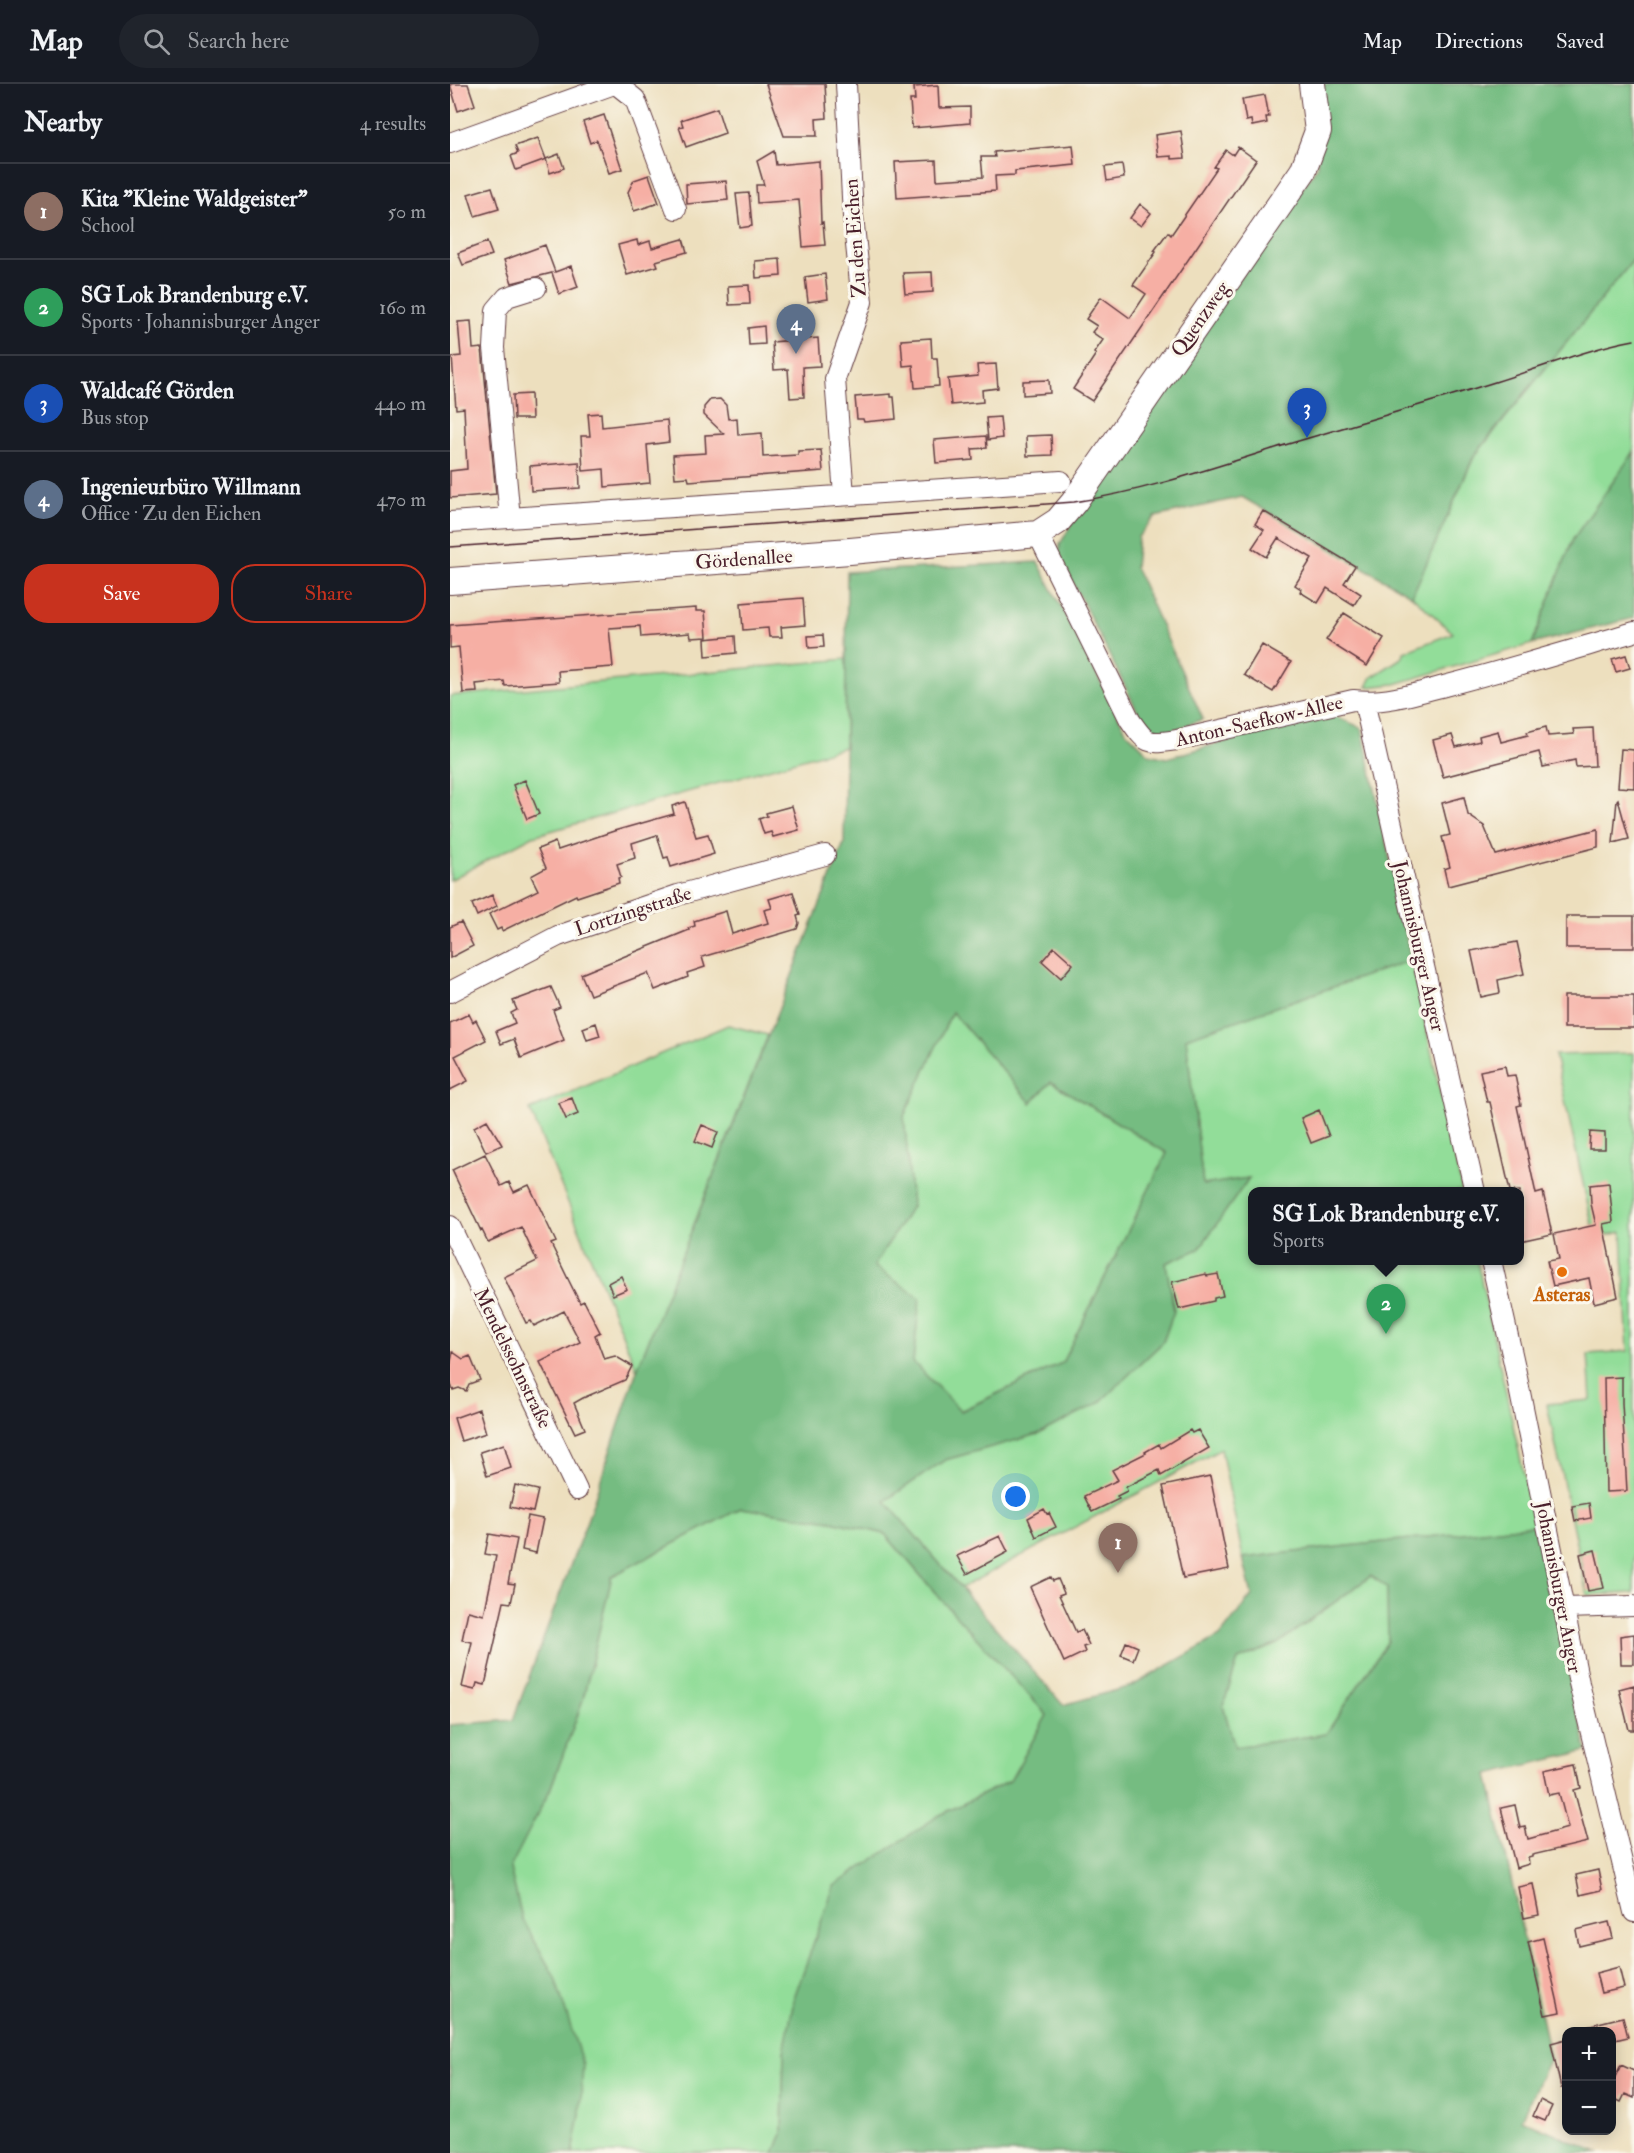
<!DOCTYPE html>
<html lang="en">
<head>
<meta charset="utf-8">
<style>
  body { margin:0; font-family:"IM FELL Double Pica",serif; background:#20242c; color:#f1f3f6 }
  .controls { position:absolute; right:18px; bottom:18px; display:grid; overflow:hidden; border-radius:12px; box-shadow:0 3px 15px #0003 }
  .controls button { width:54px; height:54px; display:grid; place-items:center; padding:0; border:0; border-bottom:2px solid #363941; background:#171b24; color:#f1f3f6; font:30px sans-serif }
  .you { position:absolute; left:566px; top:1413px; width:21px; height:21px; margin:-15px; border:4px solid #fff; border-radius:50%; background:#1a73e8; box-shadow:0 0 0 9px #1a73e833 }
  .badge { display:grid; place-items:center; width:39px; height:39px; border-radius:50%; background:#c8321e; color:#fff; font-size:20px; font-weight:700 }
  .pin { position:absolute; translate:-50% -50px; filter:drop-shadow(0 2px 3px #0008) }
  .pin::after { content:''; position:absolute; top:32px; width:21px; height:18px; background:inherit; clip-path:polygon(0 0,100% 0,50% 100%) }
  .popup { position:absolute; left:798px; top:1103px; width:276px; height:78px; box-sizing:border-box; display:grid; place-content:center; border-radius:12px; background:#171b24; filter:drop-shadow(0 2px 4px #0005); font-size:20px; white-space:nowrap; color:#9ea1a6 }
  .popup b { font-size:22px; color:#f1f3f6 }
  .popup::after { content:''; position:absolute; left:50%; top:100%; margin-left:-12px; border:12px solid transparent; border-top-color:#171b24 }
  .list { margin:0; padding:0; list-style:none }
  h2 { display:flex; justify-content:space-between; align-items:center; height:78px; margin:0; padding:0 24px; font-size:26px }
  h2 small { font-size:20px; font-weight:400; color:#9ea1a6 }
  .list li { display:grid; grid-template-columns:39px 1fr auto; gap:18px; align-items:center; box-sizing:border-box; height:96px; padding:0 24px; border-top:2px solid #363941 }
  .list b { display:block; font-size:22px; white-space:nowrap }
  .list p { margin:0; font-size:20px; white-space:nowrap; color:#9ea1a6 }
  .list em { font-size:20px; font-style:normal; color:#9ea1a6 }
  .actions { display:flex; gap:12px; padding:18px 24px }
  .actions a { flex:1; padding:14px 0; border:2px solid #c8321e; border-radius:24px; text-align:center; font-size:21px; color:#c8321e }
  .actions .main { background:#c8321e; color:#fff }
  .icon { flex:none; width:33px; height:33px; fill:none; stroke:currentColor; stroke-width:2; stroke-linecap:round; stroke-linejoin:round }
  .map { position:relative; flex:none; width:1184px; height:2069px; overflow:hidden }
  header { display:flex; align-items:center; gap:36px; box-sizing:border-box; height:84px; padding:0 30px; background:#171b24; border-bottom:2px solid #363941 }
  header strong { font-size:28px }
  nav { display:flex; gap:33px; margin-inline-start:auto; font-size:21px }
  .search { width:420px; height:54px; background:#20242c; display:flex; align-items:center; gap:15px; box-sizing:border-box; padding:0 21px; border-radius:33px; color:#9ea1a6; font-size:22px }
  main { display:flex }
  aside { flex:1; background:#171b24 }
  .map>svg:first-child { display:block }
</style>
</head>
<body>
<header>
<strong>Map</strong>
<div class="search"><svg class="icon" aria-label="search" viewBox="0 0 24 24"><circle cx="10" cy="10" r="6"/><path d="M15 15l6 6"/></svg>Search here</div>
<nav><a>Map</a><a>Directions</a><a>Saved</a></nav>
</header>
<main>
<aside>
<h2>Nearby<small>4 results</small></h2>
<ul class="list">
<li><span class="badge" style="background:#8d6e63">1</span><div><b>Kita &quot;Kleine Waldgeister&quot;</b><p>School</p></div><em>50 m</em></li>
<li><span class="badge" style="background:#2e9e5b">2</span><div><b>SG Lok Brandenburg e.V.</b><p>Sports · Johannisburger Anger</p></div><em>160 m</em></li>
<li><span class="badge" style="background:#1a4fb4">3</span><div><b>Waldcafé Görden</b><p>Bus stop</p></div><em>440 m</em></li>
<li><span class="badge" style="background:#5c6f8a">4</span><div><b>Ingenieurbüro Willmann</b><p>Office · Zu den Eichen</p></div><em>470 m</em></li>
</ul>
<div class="actions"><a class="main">Save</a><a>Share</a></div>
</aside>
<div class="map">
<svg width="1184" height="2069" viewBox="0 0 1184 2069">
  <rect width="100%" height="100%" fill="#fbf7ec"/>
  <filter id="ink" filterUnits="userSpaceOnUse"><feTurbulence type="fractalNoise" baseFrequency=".0167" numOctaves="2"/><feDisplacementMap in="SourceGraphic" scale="12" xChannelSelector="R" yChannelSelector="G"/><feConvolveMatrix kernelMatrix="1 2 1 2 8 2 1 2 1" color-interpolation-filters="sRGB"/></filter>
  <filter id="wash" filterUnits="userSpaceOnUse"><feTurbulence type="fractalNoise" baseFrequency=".008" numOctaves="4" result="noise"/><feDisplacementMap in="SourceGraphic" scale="24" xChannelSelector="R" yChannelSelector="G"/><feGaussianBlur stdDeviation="1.35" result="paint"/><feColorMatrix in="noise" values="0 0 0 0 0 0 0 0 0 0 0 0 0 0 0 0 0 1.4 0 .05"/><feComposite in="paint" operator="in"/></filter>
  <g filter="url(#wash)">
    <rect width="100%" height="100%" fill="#eddfbe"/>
    <path fill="#92dd99" stroke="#6e7e62" stroke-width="1.5" d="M1184,175V368L1123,455L1082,560L945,600L917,603L922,593L953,573L954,568L1003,549L962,512L1024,373Z
      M396,575L395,663L83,752L0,796V612Z
      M961,876L1012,1107L802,1108V1176L1027,1177L1085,1441L793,1474L771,1365L511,1504L435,1417L495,1376L588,1350L649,1319L713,1258L724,1227L716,1179L749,1165L799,1094L753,1101L736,954Z
      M502,928L581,1019L601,998L717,1069L612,1279L510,1327L463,1278L470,1214L423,1182L462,1122L454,1032Z
      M278,941L318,951L187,1286L80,1026Z
      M1184,969V1509L1137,1511L1097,1320L1141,1316L1138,1270L1178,1267L1172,1148L1145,1154L1105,971Z
      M291,1424L382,1437L435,1450L489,1513L597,1631L560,1697L488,1732L334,1968L332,2050L324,2069H123L130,2030L105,1894L72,1834L59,1784L100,1706L132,1619L162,1492Z
      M921,1492L937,1503L938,1557L876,1650L785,1663L773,1622L788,1576L827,1560Z"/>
    <path fill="#75bc81" stroke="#606e56" stroke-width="1.5" fill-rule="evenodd" d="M870,0H1184V175L1024,372L962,512L792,413L705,433L688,453L685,483L753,635L718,648L695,642L609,471L610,460L645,400L867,83Z
      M1184,368V534L1082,560L1123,455Z
      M588,478L676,647L699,670L717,674L824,644L885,632L912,644L961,876L736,954L753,1101L799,1094L749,1165L716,1179L724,1227L713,1258L649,1319L588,1350L495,1376L435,1417L613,1621L682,1602L770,1552L802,1511L793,1474L1085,1441L1137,1667L1038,1690L1100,1974L1071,2035L1150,2069H324L332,2050L334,1968L345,1911L384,1802L488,1732L560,1697L597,1631L489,1513L435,1450L382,1437L291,1424L162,1492L132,1619L100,1706L60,1784L72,1834L105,1894L133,1981L130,2030L123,2069H3L0,2051V1641L63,1636L138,1434L187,1286L394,759L397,488ZM502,928L581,1019L601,998L717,1069L612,1279L511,1327L463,1278L470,1214L424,1182L462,1122L454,1032ZM921,1492L937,1503L938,1557L876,1650L785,1663L773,1622L788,1576L827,1560Z"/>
    <g id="blocks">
      <path fill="#f6afa4" d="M0,0H18L25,21L8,27Z
        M316,0H375L377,34L366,35L367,52H334Z
        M488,1L489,24L520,23V39L462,44L460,16H465L464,3Z
        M815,11L819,33H816L817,39L802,42L801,36L796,37L792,15Z
        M267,24L275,49L236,63L229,43L233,42L231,36Z
        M154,31L172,85L159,89L147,56L140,59L133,38Z
        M731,47L735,74L722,75V72L708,73L705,51Z
        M88,54L96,75L66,86L61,72L68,69L65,62Z
        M623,61L625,81L565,87V91L545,92L546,107L447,114L445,78L486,76L487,96L533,93L531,73H545L544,68Z
        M788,63L806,76L642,317L623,305L646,270L644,269L653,256L642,248L647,242L636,235L651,213L680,234L696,210L683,201L706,168L704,167L718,148L721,151L767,84L764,83L776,66L783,71Z
        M324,67L326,81L369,77L371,139L373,138L375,161L353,163L349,116L307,119L306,101H314L307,77Z
        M109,70L114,84L100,89L96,75Z
        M672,81L674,94L657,97L655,83Z
        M199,91L209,119L184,127L178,108L184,96Z
        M276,97L278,116L237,120L236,100Z
        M42,103L49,125L25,132L18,110Z
        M299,109L302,142L290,144L286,110Z
        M690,120L701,129L691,142L680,134Z
        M233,155L237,168L206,177L208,182L177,191L168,161L187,156L188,161L200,157L202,164Z
        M37,158L42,171L13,181L8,169Z
        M95,161L105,188L121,182L128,203L109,210L102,189L62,199L54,176Z
        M330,175L331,192L306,194L305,177Z
        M482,188L483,208L455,210L453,189Z
        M375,190L378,215L358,218L355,193Z
        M299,201L300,220L279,221L278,202Z
        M21,237L23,265L32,264L46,410L0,414V387L17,385L14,324L6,325L2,273L11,272L8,238Z
        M314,242L315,260L299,261L298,244Z
        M368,254L370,282L353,283L354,313L340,314L338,285L324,286L322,258Z
        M481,254L482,274H487L489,302L465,304L463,281L453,282L451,256Z
        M546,280L548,304L532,306L533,318L501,321L498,295L528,292L527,281Z
        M599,296L600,309L573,311V297Z
        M81,310L82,335H64L63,311Z
        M441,310V313H444L446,335L414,338L413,335H407L405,313Z
        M270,315L276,321L278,335L287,334L288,351L312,349L313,373L348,371V367L371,366L373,387L239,397L238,393L225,394L223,371L256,369L255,351L274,350L254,331V323L260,316Z
        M151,329L152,343L217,336L219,358L197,361L200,399L155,403L154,385L133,387L131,352H140L138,330Z
        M550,333L552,354L538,356L536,334Z
        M601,351L602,371L577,372L576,352Z
        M536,352L537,364L522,365L523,376L486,379L484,356Z
        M129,378L130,404L81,407L80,382Z
        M813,427L905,482L894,499L911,510L904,521L877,504L868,519L850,508L851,505L845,501L862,474L828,454L816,473L802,464L814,446L805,440Z
        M353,514L355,541L331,543L332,553H319L318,544L293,546L291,519Z
        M246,524V527H255L257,553L241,554L240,549L191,553L190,542L159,544L163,583L108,587L109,598L55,602L54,597L26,600L27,608L13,609L9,563L0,564V541Z
        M894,529L934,554L917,582L876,556Z
        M373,551L374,563L359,564L358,552Z
        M285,552L286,569L256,572L255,555Z
        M812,561L841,578L823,608L794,591Z
        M1176,571L1180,584L1166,588L1162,575Z
        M1096,643L1098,652L1124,650L1123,645L1143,644L1145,682L1126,683L1125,676L1093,683L1089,668L993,693L983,656L1002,651L1006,663L1030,657L1029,652L1048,647L1051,658L1078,651L1077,648Z
        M1171,665L1184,666V704L1168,703Z
        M75,696L89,730L77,735L63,701Z
        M1014,713L1018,731L1034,742L1046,771L1148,745V763L998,802L994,785L1000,783L992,753L1000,751L992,719Z
        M1168,715L1179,755L1163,759L1167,716Z
        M235,718L246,753L258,750L264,770L221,783L218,773L214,774L207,751L182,759L185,774L167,780L171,793L168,794L169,799L127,813L126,811L52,847L51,844L47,846L39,830L88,806L81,792L96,784L88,765L105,758L108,766L164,747L224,730L222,722Z
        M342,722L349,746L323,753L321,748L314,750L309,735L317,732L316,729Z
        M343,808L350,831L347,832L349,839L347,845L252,873L255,883L237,889L238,893L205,906L198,889L140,911L138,906L131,890L239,846L238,844L245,842L244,837L276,827L282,850L318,839L314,826L322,824L319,815Z
        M42,811L47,822L27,832L22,820Z
        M1116,832H1184V864H1116Z
        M11,838L23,862L0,874V843Z
        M1067,858L1074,890L1048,896L1050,909L1031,913L1021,867Z
        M604,863L623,880L611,894L592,877Z
        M101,903L110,923L103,926L114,956L71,974L64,955L51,960L46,947L65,939L61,929L67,926L63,917Z
        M1114,912H1184V944H1114Z
        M19,930L23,938L26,936L36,956L5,972L18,997L0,1006V939Z
        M146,939L150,952L137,956L133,944Z
        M1055,982L1057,992L1065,991L1071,1021L1067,1022L1086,1110L1093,1108L1102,1150L1070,1157V1107H1060L1040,1018H1037L1030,987Z
        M122,1014L128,1030L116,1035L109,1019Z
        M869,1026L879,1052L861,1059L851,1034Z
        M37,1036L52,1061L36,1068L24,1043Z
        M252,1041L268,1048L262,1064L245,1057Z
        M1140,1048L1155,1049V1065H1139Z
        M35,1070L51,1102L59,1098L64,1108L79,1101L106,1158L101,1160L119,1197L130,1219L134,1217L150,1248L145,1251L154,1275L165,1272L182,1282L175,1296L133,1314L124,1319L135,1345L125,1349L90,1278L130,1258L114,1227L84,1242L81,1237L76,1239L54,1193L87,1177L71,1143L38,1158L32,1146L31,1147L2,1086Z
        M1159,1099L1163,1138L1153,1140L1168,1213L1144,1219L1139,1194L1103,1202L1097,1177L1109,1175L1104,1150L1146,1141L1141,1120L1140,1101Z
        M756,1190L757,1192L768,1190L773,1212L764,1214V1217L729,1225L722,1198Z
        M171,1192L177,1205L163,1211L158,1199Z
        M3,1268L13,1275L20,1272L30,1296L19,1300L16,1307L9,1304L3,1306L0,1298V1282Z
        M1172,1293V1319L1177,1407L1156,1408L1154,1294Z
        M29,1325L36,1349L11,1357L4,1334Z
        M740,1346L742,1349L748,1346L759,1364L711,1392L709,1386L676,1403L677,1407L667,1412L669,1415L642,1428L634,1412L668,1396L662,1386L696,1369L695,1368L709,1360L711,1364Z
        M54,1360L61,1384L37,1392L30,1368Z
        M760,1392L779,1485L733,1494L713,1402Z
        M65,1401L88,1406L83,1428L60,1423Z
        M1139,1419L1141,1434L1125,1437L1122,1422Z
        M594,1425L597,1430L599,1429L606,1443L586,1453L578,1434Z
        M78,1432L93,1435L86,1469L72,1466Z
        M39,1450L67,1455L58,1499L65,1500L61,1519L54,1518L35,1601L27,1599L25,1606L12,1603L22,1558L12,1556L18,1527L34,1531L46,1472L35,1470Z
        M550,1452L558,1468L517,1490L507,1472Z
        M1145,1466L1154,1504L1138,1507L1130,1470Z
        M601,1493L603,1497L608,1495L614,1509L609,1511L626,1548L632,1546L639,1561L633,1563L635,1568L614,1578L580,1503Z
        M1184,1550V1580H1171L1170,1552Z
        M676,1558L688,1563L683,1576L671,1571Z
        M1184,1601V1646H1179L1169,1605Z
        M1126,1680L1131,1704L1124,1706L1138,1758L1082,1771V1773L1078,1774L1079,1780L1066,1784L1051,1724L1065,1721L1070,1744L1075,1743L1078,1755L1118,1744L1109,1709L1099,1711L1094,1687Z
        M1148,1786L1152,1806L1130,1811L1126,1791Z
        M1083,1800L1089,1831L1074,1834L1068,1803Z
        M1159,1838L1163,1854L1129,1862L1126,1846Z
        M1093,1854L1110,1928L1095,1931L1078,1858Z
        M1169,1883L1174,1904L1151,1909L1146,1889Z
        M1173,1933L1178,1953L1161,1957V1947H1137L1136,1942Z
        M1116,1955V2004H1111L1101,1959Z
        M1171,1981L1184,1987V2014L1175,2010L1171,2018L1161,2013V2001Z
        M1090,2016L1102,2022L1095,2037L1083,2032Z"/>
    </g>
  </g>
  <g filter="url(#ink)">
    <use href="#blocks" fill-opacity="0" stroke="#623c41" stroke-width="1.5"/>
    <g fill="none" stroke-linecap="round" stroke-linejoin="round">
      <defs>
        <path id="minor" d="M166,0L185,15L226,125
          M0,59L164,0
          M394,411L385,295L412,218L403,132L396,0
          M60,434L44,264L46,226L57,213L86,204
          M0,438L611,397
          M588,450L680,636C697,661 698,660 727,656L903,616C934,620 968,609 998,601C1060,585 1122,566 1184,548
          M914,617L1025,1108
          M0,908L108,852L228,811L375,771
          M0,1142L127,1406
          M1041,1176L1064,1279L1129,1599L1184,1828
          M1114,1524L1184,1522"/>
        <path id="tertiary" d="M0,497L400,467L588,450L608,437L624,418L853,87L868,47L862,0"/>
      </defs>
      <use href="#minor" stroke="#623c41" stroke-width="22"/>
      <use href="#tertiary" stroke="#623c41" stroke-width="28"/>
      <use href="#minor" stroke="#fff" stroke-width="20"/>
      <use href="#tertiary" stroke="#fff" stroke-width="26"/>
      <path stroke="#4a1f2b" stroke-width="1.5" d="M0,463L624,418C696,407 765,383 835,361C905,340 975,320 1045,298C1091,284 1136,265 1184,256"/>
    </g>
  </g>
  <circle fill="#e8710a" stroke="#fbf7ec" stroke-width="2" cx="1112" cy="1188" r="6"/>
  <g text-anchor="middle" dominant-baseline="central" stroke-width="6" stroke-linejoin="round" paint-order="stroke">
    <g font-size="20" fill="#4a1f2b" stroke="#fbf7ec">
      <text transform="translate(405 154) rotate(-94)">Zu den Eichen</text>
      <text transform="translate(750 235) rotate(-55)">Quenzweg</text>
      <text transform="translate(294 475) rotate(-4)">Gördenallee</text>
      <text transform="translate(809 637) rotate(-13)">Anton-Saefkow-Allee</text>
      <text transform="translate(183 827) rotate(-18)">Lortzingstraße</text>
      <text transform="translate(969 862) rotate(77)">Johannisburger Anger</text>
      <text transform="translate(63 1274) rotate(64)">Mendelssohnstraße</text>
      <text transform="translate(1109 1503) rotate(79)">Johannisburger Anger</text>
    </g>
    <g font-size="20" font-weight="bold" fill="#c56008" stroke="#fbf7ec">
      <text x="1112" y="1210">Asteras</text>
    </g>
  </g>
</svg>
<div class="controls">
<button>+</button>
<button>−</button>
</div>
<div class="you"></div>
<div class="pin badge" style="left:668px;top:1489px;background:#8d6e63">1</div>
<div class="pin badge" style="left:936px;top:1250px;background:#2e9e5b">2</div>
<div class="popup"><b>SG Lok Brandenburg e.V.</b>Sports</div>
<div class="pin badge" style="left:857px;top:354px;background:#1a4fb4">3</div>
<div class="pin badge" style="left:346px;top:270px;background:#5c6f8a">4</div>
</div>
</main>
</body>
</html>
